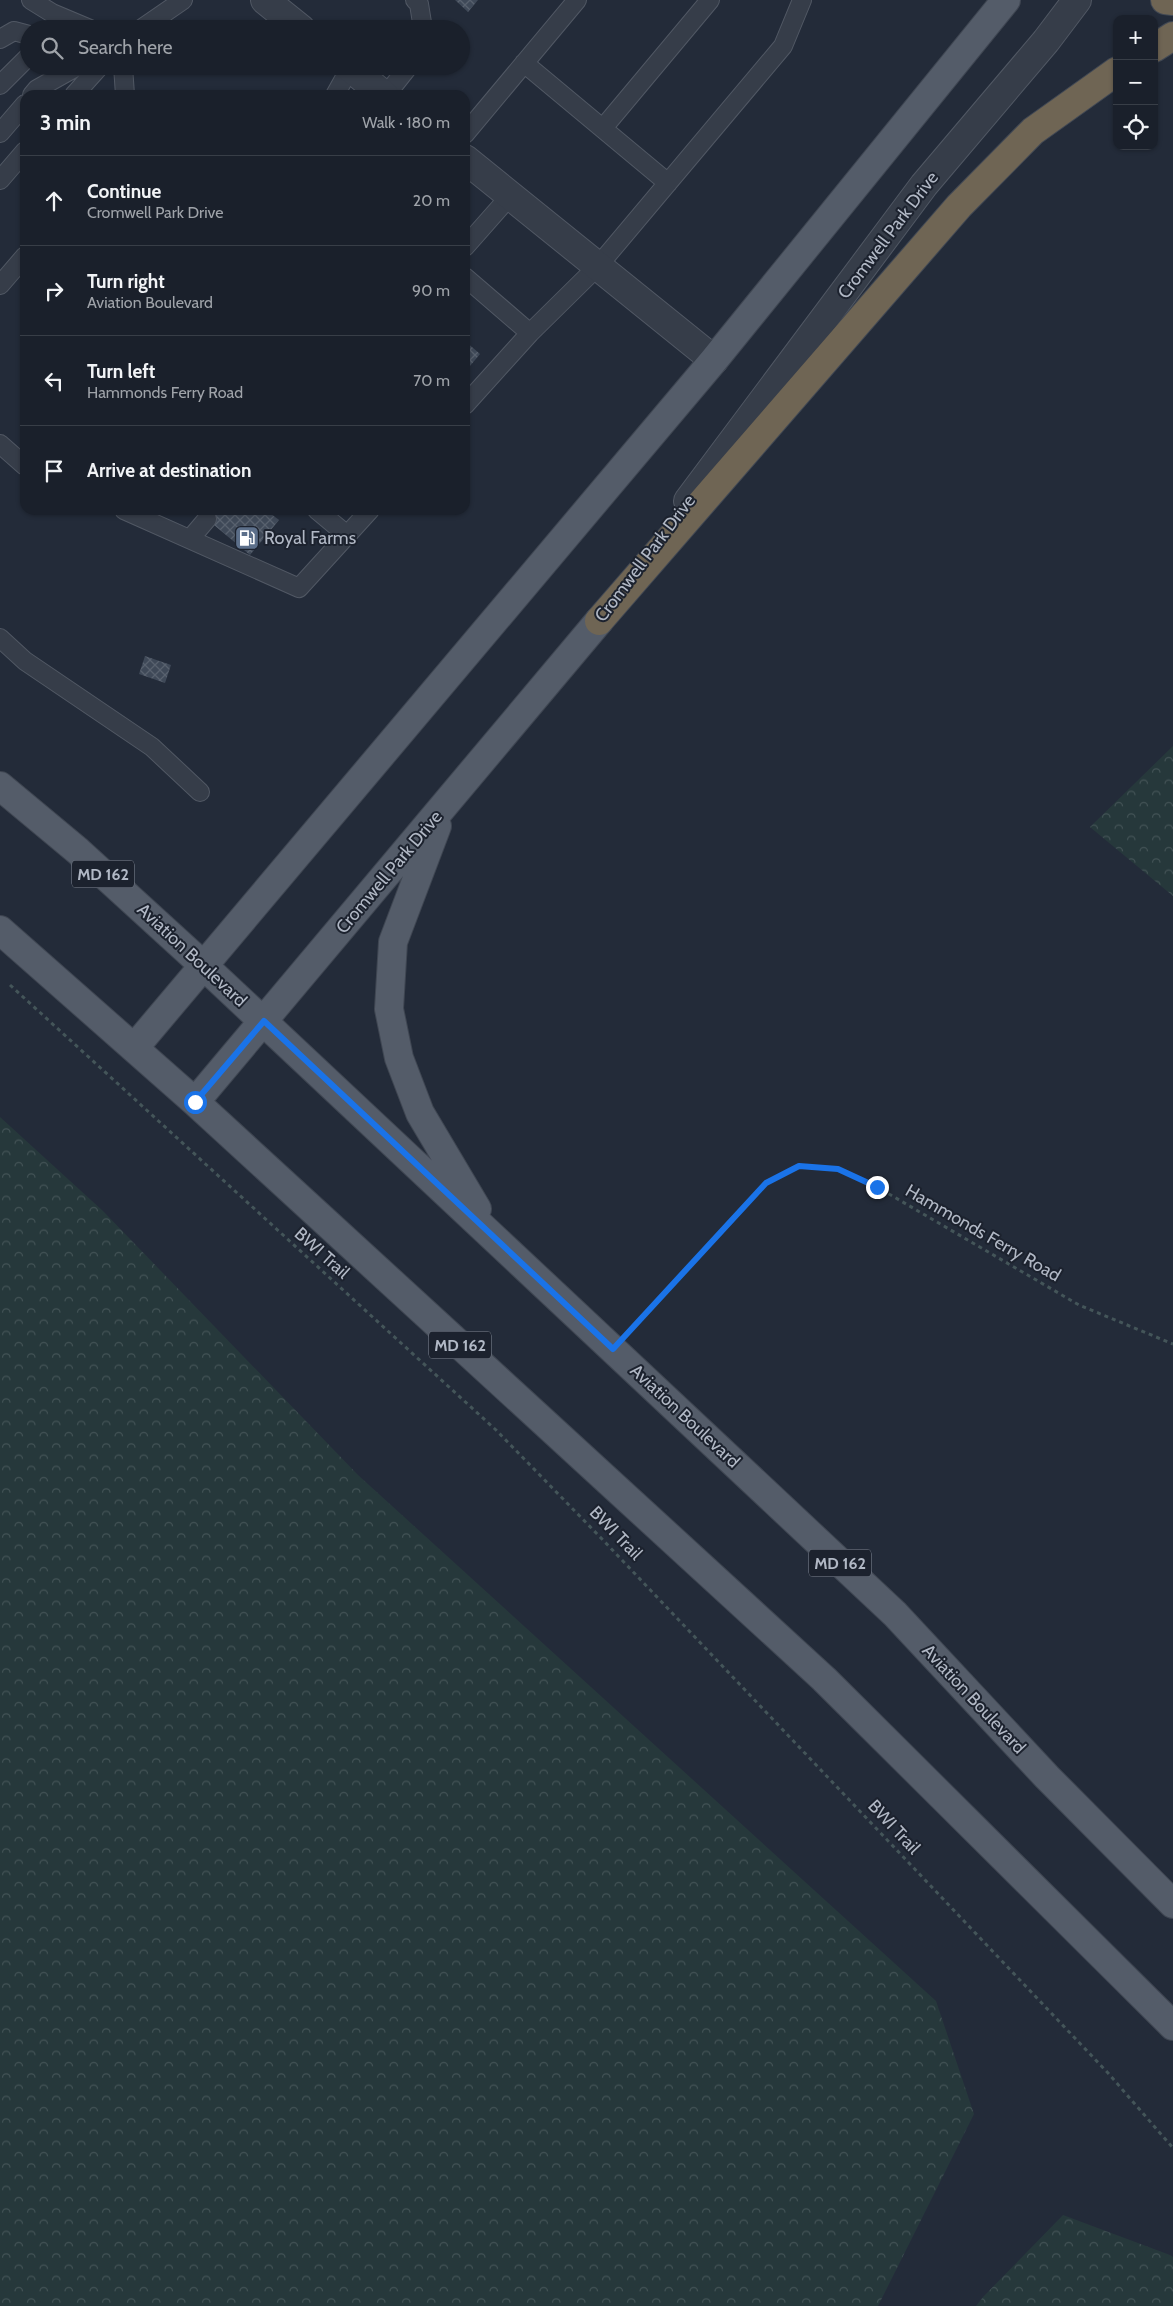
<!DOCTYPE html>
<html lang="en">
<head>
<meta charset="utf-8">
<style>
  body { margin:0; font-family:Cabin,sans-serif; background:#272d37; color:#f1f3f6 }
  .controls { position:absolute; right:15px; top:15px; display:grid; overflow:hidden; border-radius:10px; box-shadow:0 1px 4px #0004 }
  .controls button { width:45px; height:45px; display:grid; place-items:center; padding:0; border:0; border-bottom:1px solid #383e47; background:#1a202b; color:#f1f3f6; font:25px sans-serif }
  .stop { position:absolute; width:15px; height:15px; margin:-11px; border:4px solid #1a73e8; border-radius:50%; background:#fff }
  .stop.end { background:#1a73e8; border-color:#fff; box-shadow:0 1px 5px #0008 }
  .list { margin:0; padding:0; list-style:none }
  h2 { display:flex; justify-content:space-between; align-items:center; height:65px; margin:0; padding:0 20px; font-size:21px }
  h2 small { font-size:16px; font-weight:400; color:#9fa3a9 }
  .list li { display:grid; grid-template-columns:32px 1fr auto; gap:15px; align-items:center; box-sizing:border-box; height:90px; padding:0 20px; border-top:1px solid #383e47 }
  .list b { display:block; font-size:19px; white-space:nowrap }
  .list p { margin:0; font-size:16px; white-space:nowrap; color:#9fa3a9 }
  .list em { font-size:16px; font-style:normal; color:#9fa3a9 }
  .icon { flex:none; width:28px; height:28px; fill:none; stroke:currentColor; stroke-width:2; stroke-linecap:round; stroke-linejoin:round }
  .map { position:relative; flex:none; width:1173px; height:2306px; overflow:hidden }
  .search { position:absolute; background:#1a202b; box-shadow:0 1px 4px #0004; left:20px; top:20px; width:450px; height:55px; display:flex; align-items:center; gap:12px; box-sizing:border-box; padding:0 18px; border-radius:28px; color:#9fa3a9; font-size:19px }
  .panel { position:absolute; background:#1a202b; box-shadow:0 1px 4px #0004; left:20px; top:90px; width:450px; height:425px; border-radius:15px }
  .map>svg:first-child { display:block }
</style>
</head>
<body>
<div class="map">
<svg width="1173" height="2306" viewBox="0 0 1173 2306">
  <defs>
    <pattern id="forest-crowns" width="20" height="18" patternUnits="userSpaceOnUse" patternTransform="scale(1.25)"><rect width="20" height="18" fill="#26383b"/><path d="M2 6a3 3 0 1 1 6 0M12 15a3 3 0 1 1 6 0" fill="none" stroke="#435356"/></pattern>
    <pattern id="building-cross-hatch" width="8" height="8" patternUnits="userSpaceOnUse" patternTransform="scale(1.25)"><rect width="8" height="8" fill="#3f4958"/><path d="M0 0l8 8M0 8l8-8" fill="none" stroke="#58616e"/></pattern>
  </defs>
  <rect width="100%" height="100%" fill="#232b39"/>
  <path fill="url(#forest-crowns)" d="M1173,746V896L1090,827Z
    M0,1117L103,1211L358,1475L936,2001L974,2114L878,2306H0Z
    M1063,2215L1170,2255L1173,2257V2306H976L983,2297Z"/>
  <path fill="url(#building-cross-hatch)" d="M455,0H478L468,12Z
    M465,341L480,354L465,372Z
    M196,510H266L279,520L250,555Z
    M145,656L171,665L165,683L139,674Z"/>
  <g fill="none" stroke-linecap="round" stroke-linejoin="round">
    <defs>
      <path id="lane" d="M31,0L52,13L90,29
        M415,0L419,4L423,29
        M141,29L183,0
        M0,39L14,31L29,35
        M524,63L668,183
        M123,66L125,95
        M0,85L29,56
        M32,95L37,89L78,66
        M74,95L100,66
        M335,95L350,68
        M386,95L409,66
        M603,128L710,0
        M0,133L25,104
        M465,134L577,0
        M0,180L25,151
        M465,247L510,196
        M465,277L530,333
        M0,285L25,256
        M465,405L530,333L598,266L783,46L802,0
        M0,444L25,466
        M124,510L299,588L370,510
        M317,510L347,535
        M190,539L207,519
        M0,638L25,661L152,747L200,792"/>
      <path id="street" d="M265,0L301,29
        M348,66L384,95
        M465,159L714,360
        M688,501L924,185L1046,41L1077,0"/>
      <path id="primary" d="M0,786L78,851L204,966L895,1614L1047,1777L1173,1904
        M437,826L393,942L389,1009L399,1058L420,1113L477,1209
        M0,930L195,1102L824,1679L1173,2026
        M135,1047L714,360L1006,0
        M195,1102L599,621"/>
      <path id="highway" d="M1165,0L1173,1
        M1154,48L1173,36
        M599,621L959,206L1033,131L1117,71"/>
    </defs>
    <use href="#lane" stroke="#515864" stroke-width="20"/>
    <use href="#street" stroke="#515864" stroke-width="30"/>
    <use href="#primary" stroke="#3f4652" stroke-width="30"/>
    <use href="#highway" stroke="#414854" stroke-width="30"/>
    <path stroke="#445559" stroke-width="3" stroke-dasharray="4 4" stroke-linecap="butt" d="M10,985L496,1430L602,1539L1108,2073L1173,2148
      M634,1327L766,1183L799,1166L838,1169L877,1187L1079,1305L1173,1344"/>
    <use href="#lane" stroke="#363d49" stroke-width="18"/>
    <use href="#street" stroke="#363d49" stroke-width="28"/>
    <use href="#primary" stroke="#545c69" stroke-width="28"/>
    <use href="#highway" stroke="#6f6554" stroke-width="28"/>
  </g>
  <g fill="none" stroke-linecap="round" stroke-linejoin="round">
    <path stroke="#1a73e8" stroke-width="6" d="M195,1102L264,1021L613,1349L766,1183L799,1166L838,1169L877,1187"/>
  </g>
  <defs>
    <symbol id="fuel-square" viewBox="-11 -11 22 22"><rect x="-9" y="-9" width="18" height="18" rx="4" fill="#5c6f8a" stroke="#1c222e"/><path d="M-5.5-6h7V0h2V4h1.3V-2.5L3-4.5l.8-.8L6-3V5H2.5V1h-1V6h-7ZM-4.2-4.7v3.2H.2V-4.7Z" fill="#fff"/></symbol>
  </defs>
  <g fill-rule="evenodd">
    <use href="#fuel-square" x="233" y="524" width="28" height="28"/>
  </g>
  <g text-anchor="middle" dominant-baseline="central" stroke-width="4" stroke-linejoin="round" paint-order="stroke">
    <g fill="#1c222e" stroke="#848b98" stroke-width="1">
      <rect x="72" y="860.5" width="62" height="27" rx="4"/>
      <rect x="429" y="1331.5" width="62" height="27" rx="4"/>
      <rect x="809" y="1549.5" width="62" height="27" rx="4"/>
    </g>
    <g font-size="16" font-weight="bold" fill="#b1b8c5">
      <text x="103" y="874">MD 162</text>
      <text x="460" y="1345">MD 162</text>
      <text x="840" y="1563">MD 162</text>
    </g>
    <g font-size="18" fill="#b1b8c5" stroke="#1c222e">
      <text transform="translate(888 235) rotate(-53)">Cromwell Park Drive</text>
      <text transform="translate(645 558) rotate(-53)">Cromwell Park Drive</text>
      <text transform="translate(389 872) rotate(-50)">Cromwell Park Drive</text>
      <text transform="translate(192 955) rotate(43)">Aviation Boulevard</text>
      <text transform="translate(983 1233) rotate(30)">Hammonds Ferry Road</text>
      <text transform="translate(322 1253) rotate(42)">BWI Trail</text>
      <text transform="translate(685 1416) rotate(43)">Aviation Boulevard</text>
      <text transform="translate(616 1533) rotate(46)">BWI Trail</text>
      <text transform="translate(974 1699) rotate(47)">Aviation Boulevard</text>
      <text transform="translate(894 1827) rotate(47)">BWI Trail</text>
    </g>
    <g font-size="18" fill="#b1b8c5" stroke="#1c222e" text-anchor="start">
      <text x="264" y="538">Royal Farms</text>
    </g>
  </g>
</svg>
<div class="controls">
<button>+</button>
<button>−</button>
<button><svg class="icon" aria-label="locate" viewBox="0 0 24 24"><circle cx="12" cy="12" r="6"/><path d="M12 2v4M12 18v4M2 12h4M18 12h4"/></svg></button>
</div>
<div class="stop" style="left:195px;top:1102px"></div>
<div class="stop end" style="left:877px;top:1187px"></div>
<div class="search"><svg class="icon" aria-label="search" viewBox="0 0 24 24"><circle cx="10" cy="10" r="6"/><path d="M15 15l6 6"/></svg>Search here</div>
<section class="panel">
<h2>3 min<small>Walk · 180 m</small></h2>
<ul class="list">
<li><svg class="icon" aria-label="ahead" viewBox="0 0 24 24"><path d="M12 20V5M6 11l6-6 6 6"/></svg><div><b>Continue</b><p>Cromwell Park Drive</p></div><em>20 m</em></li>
<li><svg class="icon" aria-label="right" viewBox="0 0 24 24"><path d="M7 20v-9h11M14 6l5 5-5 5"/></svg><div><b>Turn right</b><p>Aviation Boulevard</p></div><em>90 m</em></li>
<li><svg class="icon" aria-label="left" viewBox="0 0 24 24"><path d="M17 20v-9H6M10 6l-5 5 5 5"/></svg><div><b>Turn left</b><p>Hammonds Ferry Road</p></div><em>70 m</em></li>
<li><svg class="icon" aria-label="arrive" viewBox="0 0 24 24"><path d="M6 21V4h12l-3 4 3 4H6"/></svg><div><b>Arrive at destination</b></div></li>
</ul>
</section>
</div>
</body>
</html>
